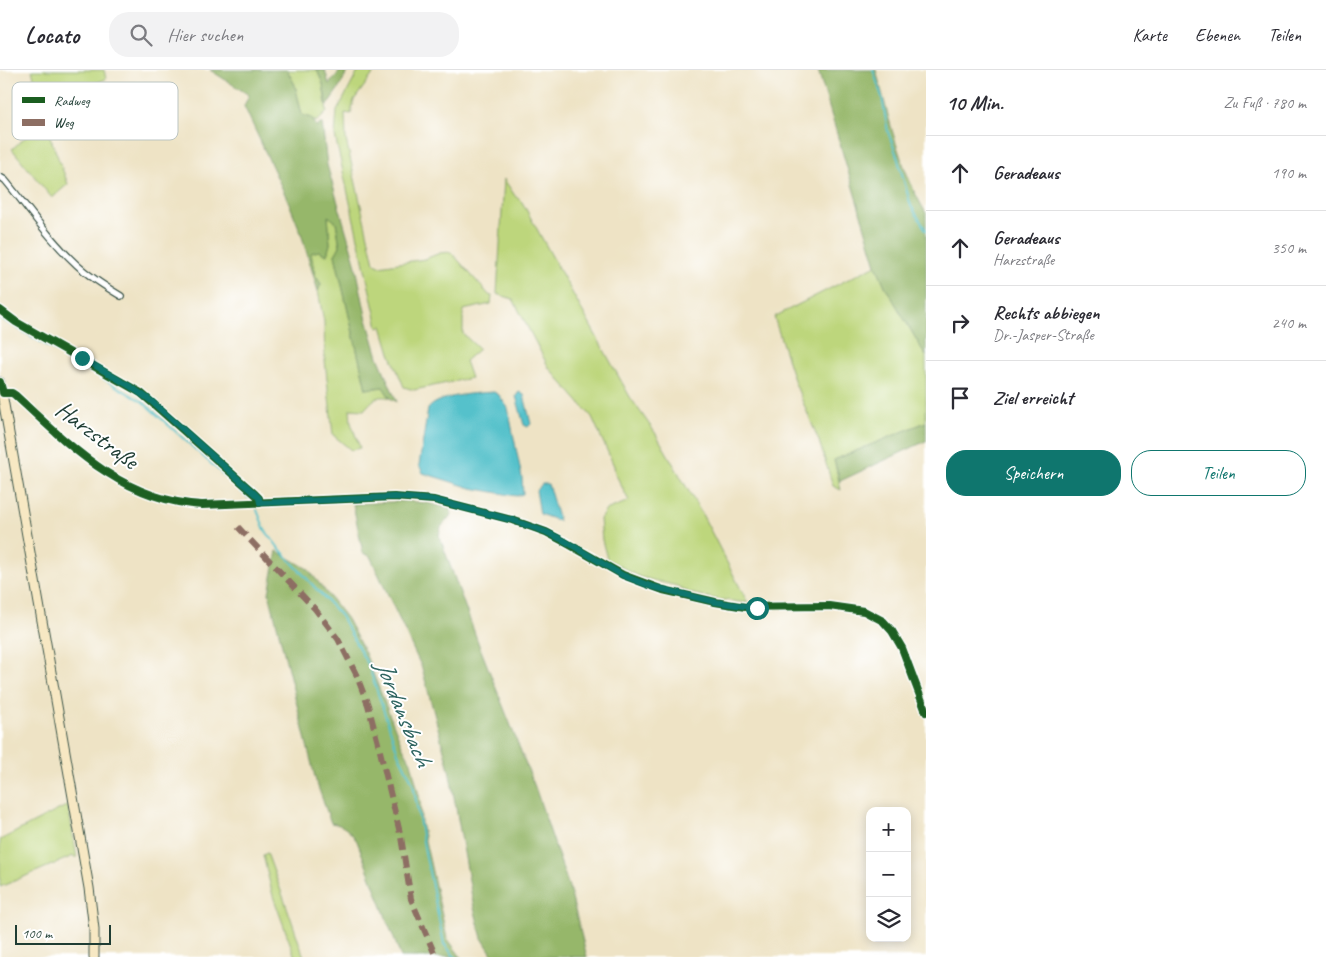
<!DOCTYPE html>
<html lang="de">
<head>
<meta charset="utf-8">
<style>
  body { margin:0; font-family:Caveat,sans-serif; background:#f2f2f3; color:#2b2b33 }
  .controls { position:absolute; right:15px; bottom:15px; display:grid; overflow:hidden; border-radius:10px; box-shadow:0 2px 12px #0003 }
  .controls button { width:45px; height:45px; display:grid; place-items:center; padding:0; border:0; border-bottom:1px solid #e1e1e2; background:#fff; color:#2b2b33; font:25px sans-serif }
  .scale { position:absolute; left:15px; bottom:12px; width:96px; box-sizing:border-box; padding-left:5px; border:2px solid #1f3d34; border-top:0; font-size:14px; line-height:18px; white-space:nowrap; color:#1f3d34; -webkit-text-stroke:4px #fff; paint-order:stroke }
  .stop { position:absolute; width:15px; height:15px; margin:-11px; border:4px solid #0f766e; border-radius:50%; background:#fff }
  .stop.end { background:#0f766e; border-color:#fff; box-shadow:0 1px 5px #0008 }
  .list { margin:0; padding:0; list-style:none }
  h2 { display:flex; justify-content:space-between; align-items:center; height:65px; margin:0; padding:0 20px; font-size:21px }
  h2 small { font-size:16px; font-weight:400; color:#7c7c81 }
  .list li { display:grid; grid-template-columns:32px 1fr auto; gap:15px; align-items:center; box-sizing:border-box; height:75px; padding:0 20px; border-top:1px solid #e1e1e2 }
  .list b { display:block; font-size:19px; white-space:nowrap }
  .list p { margin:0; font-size:16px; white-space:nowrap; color:#7c7c81 }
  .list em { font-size:16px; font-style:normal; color:#7c7c81 }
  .actions { display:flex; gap:10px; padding:15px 20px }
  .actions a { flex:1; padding:11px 0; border:1px solid #0f766e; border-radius:20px; text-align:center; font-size:18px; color:#0f766e }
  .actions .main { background:#0f766e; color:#fff }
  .icon { flex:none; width:28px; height:28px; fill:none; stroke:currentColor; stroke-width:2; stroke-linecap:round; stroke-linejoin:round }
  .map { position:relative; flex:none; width:926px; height:887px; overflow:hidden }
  header { display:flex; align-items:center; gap:30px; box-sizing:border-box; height:70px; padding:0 25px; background:#fff; border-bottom:1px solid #e1e1e2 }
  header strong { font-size:24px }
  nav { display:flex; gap:28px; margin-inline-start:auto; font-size:18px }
  .search { width:350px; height:45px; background:#f2f2f3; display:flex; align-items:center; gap:12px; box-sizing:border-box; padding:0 18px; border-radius:20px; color:#7c7c81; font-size:19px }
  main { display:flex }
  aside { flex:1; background:#fff }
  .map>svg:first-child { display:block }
</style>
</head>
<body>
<header>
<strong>Locato</strong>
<div class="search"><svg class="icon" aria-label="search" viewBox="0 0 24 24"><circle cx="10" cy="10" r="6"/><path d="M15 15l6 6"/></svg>Hier suchen</div>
<nav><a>Karte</a><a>Ebenen</a><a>Teilen</a></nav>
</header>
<main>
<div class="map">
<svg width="926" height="887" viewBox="0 0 926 887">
  <rect width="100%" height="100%" fill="#fff"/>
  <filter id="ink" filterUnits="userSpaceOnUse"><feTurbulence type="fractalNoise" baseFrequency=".02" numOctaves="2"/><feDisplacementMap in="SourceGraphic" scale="10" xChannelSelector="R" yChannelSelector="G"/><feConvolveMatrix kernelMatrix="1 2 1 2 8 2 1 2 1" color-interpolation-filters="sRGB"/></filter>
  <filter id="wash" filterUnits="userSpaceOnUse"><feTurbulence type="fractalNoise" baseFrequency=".0096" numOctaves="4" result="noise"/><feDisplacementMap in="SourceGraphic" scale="20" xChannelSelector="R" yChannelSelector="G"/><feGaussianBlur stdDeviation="1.12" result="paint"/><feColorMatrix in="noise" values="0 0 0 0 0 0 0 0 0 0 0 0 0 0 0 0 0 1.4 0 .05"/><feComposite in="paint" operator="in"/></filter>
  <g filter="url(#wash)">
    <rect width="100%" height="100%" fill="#eee3c5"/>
    <path fill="#bdd67b" stroke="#6e8a58" d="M32,0H104L106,9L64,27L55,35L47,48L49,64L68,114L52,128L12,79L47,48L44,47Z
      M287,0H317L323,14L327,42L318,51H313L312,48L302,45L295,15Z
      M359,0H376L354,30L351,44L345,43L346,70L374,193L379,196L425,189L440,183L451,182L489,225L492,226L491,234L463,240V264L479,279L465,291L471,308L414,320L404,317L390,283L382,256L378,257L335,66L337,41Z
      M504,109L515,126L522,132L630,327L656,364L703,446L748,533L716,529L690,523L677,516L640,507L607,489L602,470L600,449L606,440L629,431L615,403L614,396L592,347L549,298L513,229L497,224Z
      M328,145L336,152L340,176L335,185L366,319L384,317L390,328C377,324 372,331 364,340L350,339L351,353L360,378L351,380L333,365L325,290L324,252L318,221L321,214L315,205L310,182L319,181L327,185L330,174Z
      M876,195L885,216L926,286V352L834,390L841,420L833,416L819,371L795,313L774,247Z
      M68,735L77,788L73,786L0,817V770Z
      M267,783L288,840L304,887H295L273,826L263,785Z"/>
    <path fill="#96b76b" stroke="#5a7a50" d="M210,0H287L295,15L302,45L312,48L317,57L322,53L327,95L355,192L366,246L378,287L397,332L390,328L383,317L366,319L335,185L340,176L336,152L328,146L330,174L327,185L319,181L311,183L315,205L321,214L318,221L301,163L289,133L244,36L249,25Z
      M317,0H325L329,14L341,0H348L339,18L327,35L323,14Z
      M818,0H876C889,48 900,100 926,143V286L885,216L876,195Z
      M926,352V371L840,411L834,390Z
      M406,431L427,433L451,439V445L441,457L439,465L479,575L535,717L569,817L587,887H494L482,868L474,838L449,699L422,598L370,486L363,483L353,434Z
      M277,481L308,499L347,549L365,583L402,676L411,692L420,730L421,753L447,868L461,887H401L357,771C349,760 344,755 331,753L316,711L269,523Z"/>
    <path fill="#54c1cb" stroke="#3a7f80" d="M494,322L499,325L508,338L522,408L523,424L516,426L471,418L423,403L419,395L428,339C438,325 477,323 494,322Z
      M519,322L524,325L531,354L528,357L524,355L516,326Z
      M542,414H548L559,451L540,444L536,420Z"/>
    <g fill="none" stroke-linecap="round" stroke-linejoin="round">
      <path stroke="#54c1cb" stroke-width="2" d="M873,0L882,27L888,62L897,86L911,136L926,160
        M0,248L143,332L249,428
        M257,440L265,460L278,477L341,546L369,597L398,683L413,713L424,777L444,874L455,887"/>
    </g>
  </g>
  <g filter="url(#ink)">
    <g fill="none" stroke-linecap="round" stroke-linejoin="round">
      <defs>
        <path id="minor" d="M0,107L5,110C28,138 50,170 77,195C90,207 106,217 121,226
          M0,240L16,252L141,323L255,424L259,428L260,433"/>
        <path id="tertiary" d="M3,323H12L15,325C70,376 123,431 202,435L394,427L434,430L512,450L546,462L563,471L623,505L663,520L715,532L745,537L829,536L864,541L883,551L892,561L902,578L926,642"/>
        <path id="secondary" d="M0,312L89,818L94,859V887"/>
      </defs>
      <use href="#minor" stroke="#3e564a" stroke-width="8"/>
      <use href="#tertiary" stroke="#3e564a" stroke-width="9"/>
      <use href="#secondary" stroke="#3e564a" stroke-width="11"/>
      <use href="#minor" stroke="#fff" stroke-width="5.5"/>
      <use href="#tertiary" stroke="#fff" stroke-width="8"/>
      <use href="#secondary" stroke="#f7e8c3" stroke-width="9"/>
      <path stroke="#8d6e63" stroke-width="6" stroke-dasharray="12 6" stroke-linecap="butt" d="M238,457L315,539L338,569L356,604L368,635L378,673L401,767L411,829L436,887"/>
      <defs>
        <path id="cycleway" d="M0,240L16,252L141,323L255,424L259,428L260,433
          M0,312L3,323H12L15,325C70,376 123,431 202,435L394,427L434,430L512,450L546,462L563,471L623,505L663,520L715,532L745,537L829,536L864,541L883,551L892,561L902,578L926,642"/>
      </defs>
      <use href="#cycleway" stroke="#fff" stroke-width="11"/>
      <use href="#cycleway" stroke="#1b5e20" stroke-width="8"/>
    </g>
  </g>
  <g fill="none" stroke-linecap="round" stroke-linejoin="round" filter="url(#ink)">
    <path stroke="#0f766e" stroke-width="6" d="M82,288L131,317L150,330L255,424L259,428L260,433L394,427L434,430L512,450L546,462L563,470L622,505L650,516L715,532L757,538"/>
  </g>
  <g text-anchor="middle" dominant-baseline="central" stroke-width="4" stroke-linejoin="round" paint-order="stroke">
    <g font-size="25" fill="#1f3d34" stroke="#fff">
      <text transform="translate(97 365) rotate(37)">Harzstraße</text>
    </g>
    <g font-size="26" font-style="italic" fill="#2f6561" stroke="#fff">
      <text transform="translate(404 643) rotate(68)">Jordansbach</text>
    </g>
  </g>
  <rect x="12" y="12" width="166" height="58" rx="8" fill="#fff" stroke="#bcc5c2" stroke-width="1"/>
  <rect x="22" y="27" width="23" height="6" fill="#1b5e20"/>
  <rect x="22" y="49" width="23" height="7" fill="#8d6e63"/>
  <g font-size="14" fill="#1f3d34">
    <text x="54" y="35">Radweg</text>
    <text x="54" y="57">Weg</text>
  </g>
</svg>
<div class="controls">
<button>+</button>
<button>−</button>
<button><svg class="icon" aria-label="layers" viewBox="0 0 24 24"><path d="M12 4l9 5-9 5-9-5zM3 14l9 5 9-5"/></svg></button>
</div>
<div class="scale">100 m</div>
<div class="stop" style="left:757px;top:538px"></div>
<div class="stop end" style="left:82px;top:288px"></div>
</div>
<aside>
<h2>10 Min.<small>Zu Fuß · 780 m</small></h2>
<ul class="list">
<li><svg class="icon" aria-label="ahead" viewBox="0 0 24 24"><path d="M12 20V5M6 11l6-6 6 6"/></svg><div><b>Geradeaus</b></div><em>190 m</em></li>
<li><svg class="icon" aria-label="ahead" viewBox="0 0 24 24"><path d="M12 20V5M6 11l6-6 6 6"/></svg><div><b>Geradeaus</b><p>Harzstraße</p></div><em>350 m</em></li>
<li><svg class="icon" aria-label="right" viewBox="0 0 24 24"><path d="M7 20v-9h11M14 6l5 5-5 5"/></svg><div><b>Rechts abbiegen</b><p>Dr.-Jasper-Straße</p></div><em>240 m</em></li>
<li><svg class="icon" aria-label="arrive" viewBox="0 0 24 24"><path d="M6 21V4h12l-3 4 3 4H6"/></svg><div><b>Ziel erreicht</b></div></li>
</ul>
<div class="actions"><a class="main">Speichern</a><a>Teilen</a></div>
</aside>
</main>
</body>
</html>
